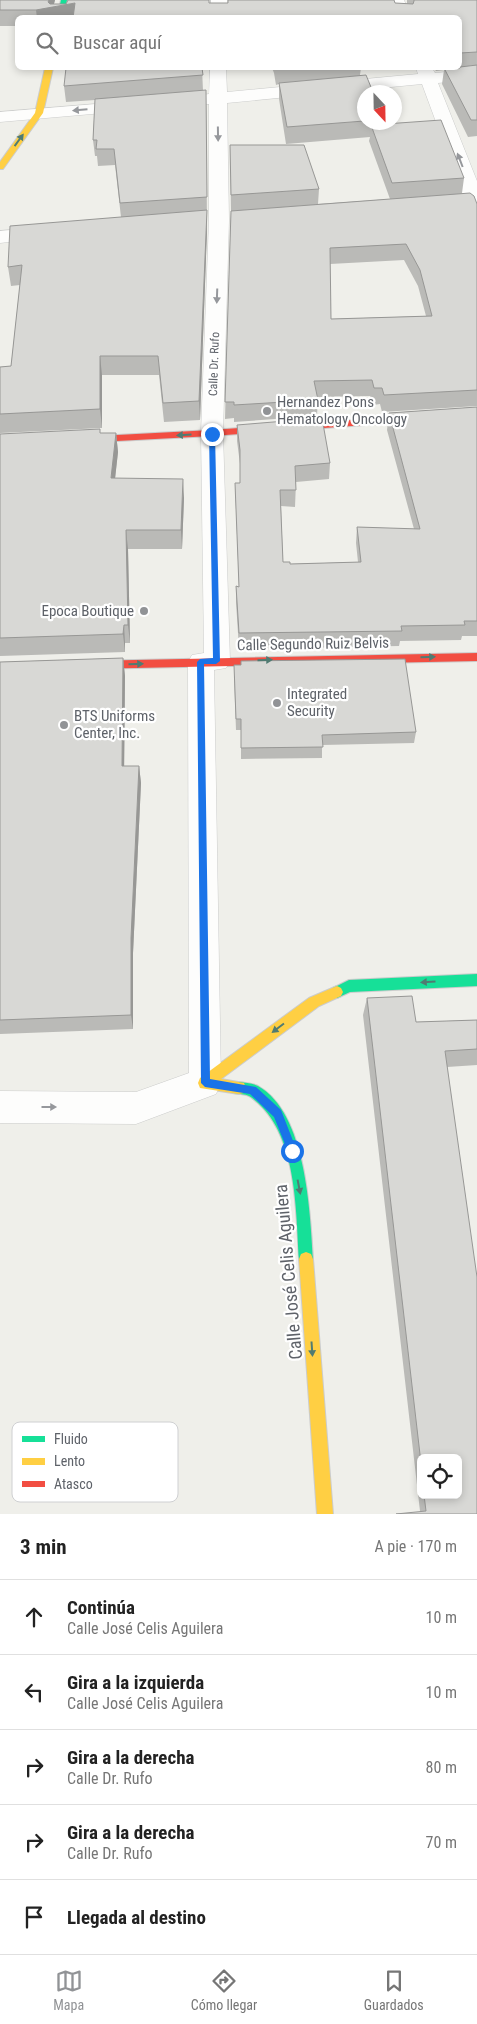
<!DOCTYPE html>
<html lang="es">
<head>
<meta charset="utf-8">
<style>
  body { margin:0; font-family:"Roboto Condensed",sans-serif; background:#f2f2f2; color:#222 }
  .controls { position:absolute; right:15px; bottom:15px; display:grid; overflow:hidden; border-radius:8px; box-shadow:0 2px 8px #0003 }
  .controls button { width:45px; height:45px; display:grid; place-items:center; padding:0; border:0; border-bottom:1px solid #e0e0e0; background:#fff; color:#222; font:25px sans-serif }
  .compass { position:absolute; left:357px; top:85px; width:45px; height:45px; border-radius:50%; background:#fff; box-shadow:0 2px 8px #0003; rotate:158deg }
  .stop { position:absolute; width:15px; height:15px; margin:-11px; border:4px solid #1a73e8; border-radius:50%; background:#fff }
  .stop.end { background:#1a73e8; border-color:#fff; box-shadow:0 1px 5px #0008 }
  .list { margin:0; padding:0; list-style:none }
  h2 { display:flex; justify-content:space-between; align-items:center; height:65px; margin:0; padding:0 20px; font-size:21px }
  h2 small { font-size:16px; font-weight:400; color:#767676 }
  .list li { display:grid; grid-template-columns:32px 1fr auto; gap:15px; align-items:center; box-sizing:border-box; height:75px; padding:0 20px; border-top:1px solid #e0e0e0 }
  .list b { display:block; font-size:19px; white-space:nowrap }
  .list p { margin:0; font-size:16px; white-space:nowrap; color:#767676 }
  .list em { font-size:16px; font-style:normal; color:#767676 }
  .icon { flex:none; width:28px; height:28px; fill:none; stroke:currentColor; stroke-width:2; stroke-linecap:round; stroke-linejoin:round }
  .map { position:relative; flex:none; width:477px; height:1514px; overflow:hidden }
  .search { position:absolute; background:#fff; box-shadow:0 2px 8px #0003; left:15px; right:15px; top:15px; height:55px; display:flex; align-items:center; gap:12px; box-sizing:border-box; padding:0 18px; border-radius:8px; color:#767676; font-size:19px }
  .sheet { height:440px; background:#fff }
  nav { display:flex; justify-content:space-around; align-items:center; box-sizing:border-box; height:70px; border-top:1px solid #e0e0e0; background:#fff; font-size:14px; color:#767676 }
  nav a { display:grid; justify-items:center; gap:2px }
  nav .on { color:#919396 }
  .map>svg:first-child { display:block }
</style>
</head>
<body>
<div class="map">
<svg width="477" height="1514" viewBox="0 0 477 1514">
  <rect width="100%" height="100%" fill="#efefea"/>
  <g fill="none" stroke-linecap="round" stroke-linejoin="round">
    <defs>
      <path id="street" d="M211,0H227V18H211Z
        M388,0H404L411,18H395Z
        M210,68H226L227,92L418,74L416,68H432L435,73L477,69V79L438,83L477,181V212L470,210L467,206L422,84L227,103L229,220L223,433L230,661L226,668L214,670L221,1083L216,1094L136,1124L0,1123V1091L136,1092L189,1073L188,662L192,655L204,653L201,433L209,220V104H194L191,100L194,96L209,94Z
        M132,101L138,102L141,106L138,110L0,122V112Z
        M46,227L53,229L56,233L53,237L0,243V231Z"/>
      <path id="fast" d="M61,0H67L63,18H57Z
        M477,974V986L350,992L337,998L333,996L331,992L333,988L349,980Z
        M239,1082C245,1083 252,1083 258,1086C306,1113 310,1210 313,1259L311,1264L306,1266L301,1264L299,1259C296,1211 297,1138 258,1103C255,1101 252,1097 249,1096C245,1094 239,1094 234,1093L232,1088L234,1083Z"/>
      <path id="slow" d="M45,68H53L43,113L3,169H0V162L35,113Z
        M337,986L341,988L343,992L341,996L319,1006L221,1079L244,1083L246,1088L244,1093L239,1094L200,1088L198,1083L200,1078L309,998Z
        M306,1252L311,1254L313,1259L333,1514H317L299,1259L301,1254Z"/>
      <path id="jam" d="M477,411V417L212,436L79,443L74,440L79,437L212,430Z
        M477,653V661L86,669L81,665L86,661Z"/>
    </defs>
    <use href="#street" stroke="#cbcccb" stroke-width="1"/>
    <use href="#fast" stroke="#cbcccc" stroke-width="2"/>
    <use href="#slow" stroke="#cbcccc" stroke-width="2"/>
    <use href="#jam" stroke="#cbcccc" stroke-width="2"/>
    <use href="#street" fill="#fdfdfc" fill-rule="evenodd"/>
    <use href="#fast" fill="#16e098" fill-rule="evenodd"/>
    <use href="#slow" fill="#ffcf43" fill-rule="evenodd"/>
    <use href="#jam" fill="#f24e42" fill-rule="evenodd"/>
  </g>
  <path fill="#babab7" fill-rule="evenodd" d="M0,0H55L54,4L395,3L407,4V0H477V136L468,137L442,84L444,70L436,71L434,68H460V18H18V26H0Z
    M202,68L203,91L206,90L207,229L200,420L164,422L159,375H102V428L0,433V367L11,366L20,285L11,286L8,267L121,217L115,165L98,166L97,156H95L93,140L95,100L66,102L64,86Z
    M272,68H361L360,75L364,92V122H383L382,124L464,178L462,193L477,204V406L382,412L380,404L373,405L370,396L318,397L317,416L234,422V418L225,419L231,211L230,145L319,189L318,204L390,199L369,141L370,137L286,144L279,99V84L276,85L274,73ZM404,260L418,286L426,316L331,319L330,264Z
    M477,407V636H462L461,640L400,641L399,646L239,649L236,602V586L239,587L235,483H240V464L237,441V425L330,463L329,479L296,482L295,507L281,506L283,562L290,564L358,562L356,543L357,527L414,529L387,430L389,413Z
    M116,433L118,452L115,478L184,498L182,549H128L130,643H125V652L0,656V434Z
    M123,658L125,676L124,766H139L141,783L133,953V1029L0,1034V662Z
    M234,676L416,732L414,743L322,745V758L241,759V730H236Z
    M367,998L416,1022L477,1020V1065L447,1067L477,1514L420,1511L363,1015ZM421,1458L458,1495H421Z"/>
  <path fill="#979795" d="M49,0H55L53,7L75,3L76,18H37L36,10L48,2Z
    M207,210V229L200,420L199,401Z
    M100,356L102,375V428L100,409Z
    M116,433L118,452L113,497L111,478Z
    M183,479L184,498L182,549L181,530Z
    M126,530L128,549L130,643L128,625Z
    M124,625L125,643V652L123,634Z
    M123,658L125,676L124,783L122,766Z
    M139,766L141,783L133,953V1029L131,1015V938Z"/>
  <path fill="#d8d8d5" stroke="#979795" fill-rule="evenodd" d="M0,0H49L48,2L50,4H66L68,0H209V3H228V0H394L395,3L413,4L414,1V0H477V52L460,53V18H73L75,3L36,10H0Z
    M477,65V120H471L444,68H460V67Z
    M66,68H202L203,75L64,86Z
    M366,75L373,92H364V121L287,127L279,83Z
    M206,90L207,197L120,203L114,149H96L97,140H93L95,99Z
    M441,120L464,178L392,183L371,125Z
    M230,145H304L319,189L231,195Z
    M470,193L474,196L477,204V390L384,395L382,388H374L372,380L314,381L318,400L234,405V402H225L231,211ZM406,244L420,270L432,316L331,319L330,248Z
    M207,210L199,401L163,403L158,356H100V409L0,414V367L11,366L22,265L8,267L10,226Z
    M477,407V621H464L465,625L401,626L402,631L239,633L236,586L239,587L235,483H240V450L237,425L322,418L330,463L295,466L296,490H280L283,562H290V564L361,562L357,527L420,529L389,413Z
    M100,429V433H116L111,478L183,479L181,530H126L128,625H124L123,634L0,638V434Z
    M123,658L122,766H139L131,938V1015L0,1020V662Z
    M405,659L416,732L322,735L323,747L241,748V719H236L234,665H241V661Z
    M412,996L416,1022L477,1020V1049L445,1051L477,1277V1514H396L426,1511L424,1495H458V1458H421V1463L367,998Z"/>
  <defs><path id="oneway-solid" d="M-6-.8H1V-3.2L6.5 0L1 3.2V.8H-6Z" transform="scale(1.25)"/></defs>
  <g fill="#96989c">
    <use href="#oneway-solid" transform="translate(80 110) rotate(175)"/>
    <use href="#oneway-solid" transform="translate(218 134) rotate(89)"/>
    <use href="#oneway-solid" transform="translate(460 160) rotate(-111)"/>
    <use href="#oneway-solid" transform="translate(217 296) rotate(92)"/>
    <use href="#oneway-solid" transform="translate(49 1107)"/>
  </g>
  <g fill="#507b72">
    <use href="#oneway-solid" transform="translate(19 140) rotate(-54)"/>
    <use href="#oneway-solid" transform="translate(184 435) rotate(177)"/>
    <use href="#oneway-solid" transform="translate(428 657) rotate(-1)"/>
    <use href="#oneway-solid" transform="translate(265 660) rotate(-1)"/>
    <use href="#oneway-solid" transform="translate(136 664) rotate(-2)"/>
    <use href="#oneway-solid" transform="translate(428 982) rotate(177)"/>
    <use href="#oneway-solid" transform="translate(278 1028) rotate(143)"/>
    <use href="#oneway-solid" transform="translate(299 1187) rotate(79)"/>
    <use href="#oneway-solid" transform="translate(312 1349) rotate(86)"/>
  </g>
  <path fill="#1a73e8" d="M212,431L215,434L220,661L216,664H204L210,1079L256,1087L281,1110L297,1151L292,1156L289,1154L274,1117L250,1094L205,1087L201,1083L197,662L200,659L213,658L209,434Z"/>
  <g fill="#919396" stroke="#fff" stroke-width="2">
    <circle cx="267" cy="411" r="5"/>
    <circle cx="144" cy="611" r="5"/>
    <circle cx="277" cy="703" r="5"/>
    <circle cx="64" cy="725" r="5"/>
  </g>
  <g text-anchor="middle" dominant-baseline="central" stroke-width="4.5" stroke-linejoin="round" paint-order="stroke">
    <g font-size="12" fill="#5e6269" stroke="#fff">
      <text transform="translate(214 364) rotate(-88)">Calle Dr. Rufo</text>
    </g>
    <g font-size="15" fill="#5e6269" stroke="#fff" text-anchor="start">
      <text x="277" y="402">Hernandez Pons<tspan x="277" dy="17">Hematology Oncology</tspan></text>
      <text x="134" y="611" text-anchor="end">Epoca Boutique</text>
      <text x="287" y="694">Integrated<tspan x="287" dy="17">Security</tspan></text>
      <text x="74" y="716">BTS Uniforms<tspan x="74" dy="17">Center, Inc.</tspan></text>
    </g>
    <g font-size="15" fill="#5e6269" stroke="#fff">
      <text transform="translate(313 644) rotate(-1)">Calle Segundo Ruiz Belvis</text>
    </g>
    <g font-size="18" fill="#5e6269" stroke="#fff">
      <text transform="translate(288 1272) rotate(-95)">Calle José Celis Aguilera</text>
    </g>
  </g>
  <rect x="12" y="1422" width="166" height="80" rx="8" fill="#fff" stroke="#cfd0d2" stroke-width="1"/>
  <rect x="22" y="1436" width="23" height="6" fill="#16e098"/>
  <rect x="22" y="1458" width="23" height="7" fill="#ffcf43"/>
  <rect x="22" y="1481" width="23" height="6" fill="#f24e42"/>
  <g font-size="14" fill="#5e6269">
    <text x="54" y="1444">Fluido</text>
    <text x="54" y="1466">Lento</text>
    <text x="54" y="1489">Atasco</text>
  </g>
</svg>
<div class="controls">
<button><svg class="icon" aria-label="locate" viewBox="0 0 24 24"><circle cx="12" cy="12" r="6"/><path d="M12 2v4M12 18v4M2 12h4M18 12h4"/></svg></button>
</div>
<svg class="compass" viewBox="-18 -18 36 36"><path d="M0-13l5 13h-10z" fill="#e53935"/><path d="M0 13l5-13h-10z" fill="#767676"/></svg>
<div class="stop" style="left:292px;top:1151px"></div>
<div class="stop end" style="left:212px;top:434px"></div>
<div class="search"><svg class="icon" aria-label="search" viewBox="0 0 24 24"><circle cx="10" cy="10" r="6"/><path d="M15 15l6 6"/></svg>Buscar aquí</div>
</div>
<section class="sheet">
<h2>3 min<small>A pie · 170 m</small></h2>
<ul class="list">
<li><svg class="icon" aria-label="ahead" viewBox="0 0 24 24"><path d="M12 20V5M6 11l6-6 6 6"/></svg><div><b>Continúa</b><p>Calle José Celis Aguilera</p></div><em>10 m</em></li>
<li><svg class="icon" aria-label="left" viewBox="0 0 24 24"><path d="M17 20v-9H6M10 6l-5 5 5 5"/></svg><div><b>Gira a la izquierda</b><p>Calle José Celis Aguilera</p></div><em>10 m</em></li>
<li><svg class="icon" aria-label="right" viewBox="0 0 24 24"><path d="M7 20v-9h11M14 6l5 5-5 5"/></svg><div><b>Gira a la derecha</b><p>Calle Dr. Rufo</p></div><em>80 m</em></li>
<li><svg class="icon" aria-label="right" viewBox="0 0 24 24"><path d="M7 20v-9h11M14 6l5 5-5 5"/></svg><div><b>Gira a la derecha</b><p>Calle Dr. Rufo</p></div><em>70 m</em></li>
<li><svg class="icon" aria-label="arrive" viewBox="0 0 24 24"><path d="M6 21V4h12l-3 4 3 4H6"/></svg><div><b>Llegada al destino</b></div></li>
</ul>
</section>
<nav>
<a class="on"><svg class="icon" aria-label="map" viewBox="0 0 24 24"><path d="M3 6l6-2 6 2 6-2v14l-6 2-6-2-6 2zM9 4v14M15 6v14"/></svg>Mapa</a>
<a><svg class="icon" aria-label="directions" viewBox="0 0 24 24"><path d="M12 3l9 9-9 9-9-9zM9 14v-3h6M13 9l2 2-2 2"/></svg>Cómo llegar</a>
<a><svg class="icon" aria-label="saved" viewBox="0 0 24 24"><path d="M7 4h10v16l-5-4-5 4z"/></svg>Guardados</a>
</nav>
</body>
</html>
